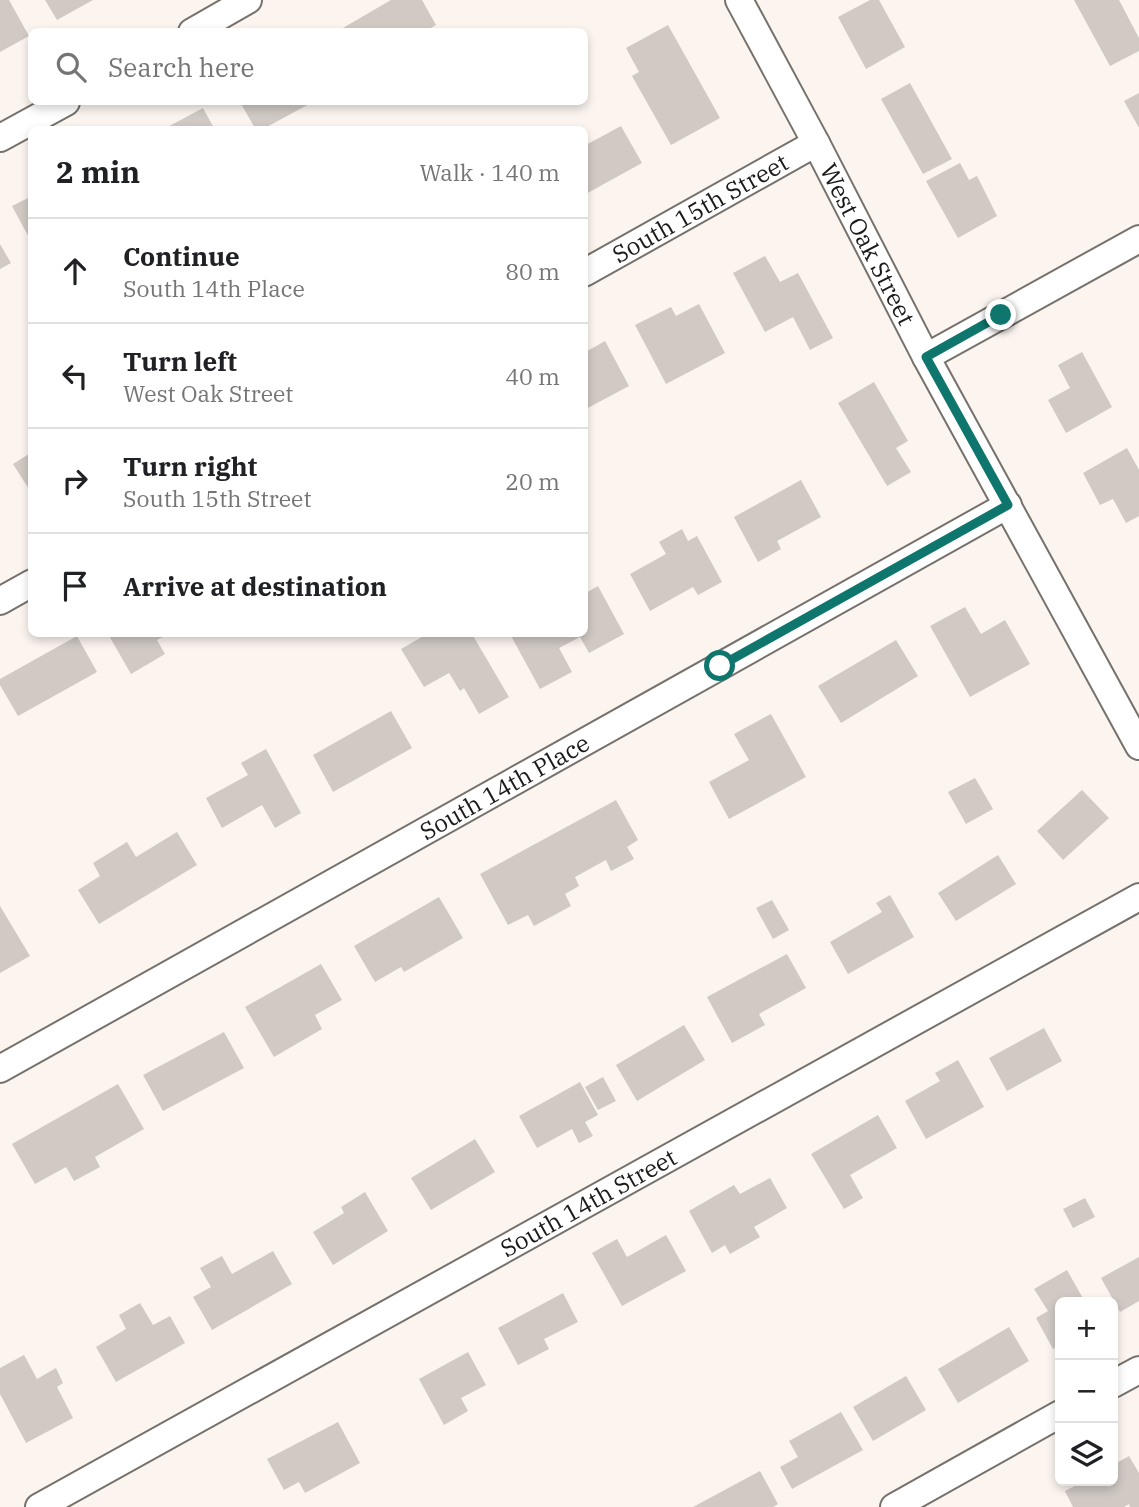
<!DOCTYPE html>
<html lang="en">
<head>
<meta charset="utf-8">
<style>
  body { margin:0; font-family:"IBM Plex Serif",serif; background:#f6f6f6; color:#202124 }
  .controls { position:absolute; right:21px; bottom:21px; display:grid; overflow:hidden; border-radius:10px; box-shadow:0 4px 10px #0003 }
  .controls button { width:63px; height:63px; display:grid; place-items:center; padding:0; border:0; border-bottom:2px solid #e0e0e0; background:#fff; color:#202124; font:35px sans-serif }
  .stop { position:absolute; width:21px; height:21px; margin:-16px; border:5px solid #0f766e; border-radius:50%; background:#fff }
  .stop.end { background:#0f766e; border-color:#fff; box-shadow:0 2px 7px #0008 }
  .list { margin:0; padding:0; list-style:none }
  h2 { display:flex; justify-content:space-between; align-items:center; height:91px; margin:0; padding:0 28px; font-size:30px }
  h2 small { font-size:23px; font-weight:400; color:#757577 }
  .list li { display:grid; grid-template-columns:46px 1fr auto; gap:21px; align-items:center; box-sizing:border-box; height:105px; padding:0 28px; border-top:2px solid #e0e0e0 }
  .list b { display:block; font-size:26px; white-space:nowrap }
  .list p { margin:0; font-size:23px; white-space:nowrap; color:#757577 }
  .list em { font-size:23px; font-style:normal; color:#757577 }
  .icon { flex:none; width:38px; height:38px; fill:none; stroke:currentColor; stroke-width:2; stroke-linecap:round; stroke-linejoin:round }
  .map { position:relative; flex:none; width:1139px; height:1507px; overflow:hidden }
  .search { position:absolute; background:#fff; box-shadow:0 4px 10px #0003; left:28px; top:28px; width:560px; height:77px; display:flex; align-items:center; gap:18px; box-sizing:border-box; padding:0 24px; border-radius:10px; color:#757577; font-size:26px }
  .panel { position:absolute; background:#fff; box-shadow:0 4px 10px #0003; left:28px; top:126px; width:560px; height:511px; border-radius:10px }
  .map>svg:first-child { display:block }
</style>
</head>
<body>
<div class="map">
<svg width="1139" height="1507" viewBox="0 0 1139 1507">
  <rect width="100%" height="100%" fill="#fbf4ef"/>
  <path fill="#d0c9c4" d="M0,0H9L29,36L0,52Z
    M45,0H93L57,20Z
    M391,0H422L436,25L424,32H336Z
    M870,0H879L905,47L866,69L838,17Z
    M1074,0H1119L1139,38V51L1110,66Z
    M668,25L720,118L671,145L632,76L639,72L626,48Z
    M910,83L952,159L923,174L881,99Z
    M1139,93V128L1124,101Z
    M240,102H313L261,130H256Z
    M203,108L215,130H162Z
    M621,126L642,163L584,195V146Z
    M960,163L969,180L977,176L997,216L958,238L926,181Z
    M32,196V243L12,206Z
    M0,244L11,263L0,269Z
    M765,256L780,282L798,273L833,338L810,350L793,317L765,332L733,273Z
    M699,304L725,353L666,384L635,325L671,307L676,316Z
    M605,341L629,386L584,410V353Z
    M1082,352L1112,407L1066,433L1048,400L1070,388L1058,365Z
    M874,382L908,441L896,448L911,472L887,486L838,403Z
    M1127,448L1139,470V516L1126,523L1113,499L1100,505L1083,473Z
    M32,452V494L13,464Z
    M801,480L821,517L777,541L781,549L758,562L734,517Z
    M682,529L688,541L697,536L722,582L698,595L693,587L650,611L630,574L666,554L659,542Z
    M598,586L624,634L589,653L580,637L559,648L572,672L540,689L510,634H584V594Z
    M965,607L981,634L1005,620L1030,664L970,697L930,626Z
    M108,634H169L157,640L165,654L131,674Z
    M427,634H472L509,697L479,714L464,688L460,691L449,673L424,687L401,649Z
    M77,636L97,672L18,716L0,685V679Z
    M896,640L918,676L841,723L818,686Z
    M391,711L412,748L333,792L313,755Z
    M771,714L806,777L729,819L709,782L749,760L734,734Z
    M266,749L301,813L275,828L262,805L222,828L206,798L248,775L241,763Z
    M975,778L993,809L966,824L948,792Z
    M1082,790L1109,818L1063,860L1037,831Z
    M616,800L638,840L627,847L634,859L611,871L606,860L575,877L579,886L565,894L571,906L534,926L528,915L508,925L480,874Z
    M177,832L197,865L99,924L78,890L100,876L93,863L127,842L136,857Z
    M998,855L1016,884L956,921L938,893Z
    M890,895L914,937L848,974L830,942L882,912L876,903Z
    M439,897L463,938L404,972L401,967L375,982L354,946Z
    M772,900L789,930L773,939L756,908Z
    M0,906L30,956L0,973Z
    M787,954L806,988L759,1014L765,1025L732,1043L707,997Z
    M321,964L342,1000L315,1015L322,1029L274,1057L245,1007Z
    M684,1025L705,1060L637,1101L616,1065Z
    M1044,1028L1062,1061L1007,1091L989,1058Z
    M224,1032L244,1068L163,1111L143,1075Z
    M958,1060L984,1107L926,1139L905,1101L940,1081L935,1073Z
    M603,1077L616,1101L598,1110L585,1087Z
    M580,1082L598,1115L585,1122L593,1136L579,1143L572,1129L537,1148L519,1116Z
    M118,1084L144,1129L95,1157L100,1167L74,1181L66,1167L35,1184L12,1144Z
    M878,1115L897,1148L850,1175L863,1198L844,1209L811,1154Z
    M475,1139L495,1172L431,1210L411,1178Z
    M770,1178L787,1208L754,1227L760,1237L730,1254L725,1245L712,1253L689,1211L734,1185L740,1194Z
    M365,1192L388,1231L333,1265L313,1232L344,1213L341,1207Z
    M1085,1198L1095,1217L1073,1228L1063,1209Z
    M666,1235L686,1271L622,1306L592,1253L617,1239L627,1257Z
    M273,1251L292,1284L212,1330L193,1297L211,1287L200,1268L222,1256L232,1274Z
    M1139,1257V1301L1120,1312L1101,1278Z
    M1067,1270L1085,1302H1060V1345L1053,1349L1036,1318L1048,1311L1034,1289Z
    M563,1293L578,1322L544,1339L549,1349L518,1365L498,1328Z
    M140,1303L153,1325L170,1316L185,1343L116,1382L96,1347L126,1329L119,1315Z
    M1009,1327L1029,1361L958,1403L938,1369Z
    M468,1352L486,1385L461,1398L468,1411L444,1425L419,1379Z
    M24,1355L37,1379L56,1368L63,1383L57,1387L73,1418L26,1443L0,1394V1368Z
    M906,1376L926,1410L873,1441L853,1407Z
    M841,1412L863,1450L792,1489L780,1467L798,1457L789,1441Z
    M338,1422L360,1463L305,1493L299,1482L284,1490L267,1459Z
    M1129,1456L1139,1473V1507H1130L1129,1504L1124,1507H1073L1065,1491L1084,1481H1113V1465Z
    M760,1471L778,1504L773,1507H693Z"/>
  <g fill="none" stroke-linecap="round" stroke-linejoin="round">
    <defs>
      <g id="minor">
        <path id="s1" d="M739,0L816,143L926,357L1139,746"/>
        <path d="M192,32L248,0"/>
        <path d="M0,138L66,102"/>
        <path id="s2" d="M584,273L816,143"/>
        <path d="M926,357L1139,239"/>
        <path d="M0,601L32,583"/>
        <path id="s3" d="M0,1069L1008,505"/>
        <path d="M1113,1384L1139,1370"/>
        <path id="s4" d="M39,1507L1139,897"/>
        <path d="M894,1507L1060,1414"/>
      </g>
    </defs>
    <use href="#minor" stroke="#77716c" stroke-width="30"/>
    <use href="#minor" stroke="#fff" stroke-width="26"/>
  </g>
  <g fill="none" stroke-linecap="round" stroke-linejoin="round">
    <path stroke="#0f766e" stroke-width="9" d="M720,666L1008,505L926,357L1001,315"/>
  </g>
  <g text-anchor="middle" dominant-baseline="central" stroke-width="6" stroke-linejoin="round" paint-order="stroke">
    <g font-size="24" fill="#1c1a18" stroke="#fff">
      <text stroke="none"><textPath href="#s2" startOffset="133">South 15th Street</textPath></text>
      <text stroke="none"><textPath href="#s1" startOffset="276">West Oak Street</textPath></text>
      <text stroke="none"><textPath href="#s3" startOffset="578">South 14th Place</textPath></text>
      <text stroke="none"><textPath href="#s4" startOffset="628">South 14th Street</textPath></text>
    </g>
  </g>
</svg>
<div class="controls">
<button>+</button>
<button>−</button>
<button><svg class="icon" aria-label="layers" viewBox="0 0 24 24"><path d="M12 4l9 5-9 5-9-5zM3 14l9 5 9-5"/></svg></button>
</div>
<div class="stop" style="left:720px;top:666px"></div>
<div class="stop end" style="left:1001px;top:315px"></div>
<div class="search"><svg class="icon" aria-label="search" viewBox="0 0 24 24"><circle cx="10" cy="10" r="6"/><path d="M15 15l6 6"/></svg>Search here</div>
<section class="panel">
<h2>2 min<small>Walk · 140 m</small></h2>
<ul class="list">
<li><svg class="icon" aria-label="ahead" viewBox="0 0 24 24"><path d="M12 20V5M6 11l6-6 6 6"/></svg><div><b>Continue</b><p>South 14th Place</p></div><em>80 m</em></li>
<li><svg class="icon" aria-label="left" viewBox="0 0 24 24"><path d="M17 20v-9H6M10 6l-5 5 5 5"/></svg><div><b>Turn left</b><p>West Oak Street</p></div><em>40 m</em></li>
<li><svg class="icon" aria-label="right" viewBox="0 0 24 24"><path d="M7 20v-9h11M14 6l5 5-5 5"/></svg><div><b>Turn right</b><p>South 15th Street</p></div><em>20 m</em></li>
<li><svg class="icon" aria-label="arrive" viewBox="0 0 24 24"><path d="M6 21V4h12l-3 4 3 4H6"/></svg><div><b>Arrive at destination</b></div></li>
</ul>
</section>
</div>
</body>
</html>
